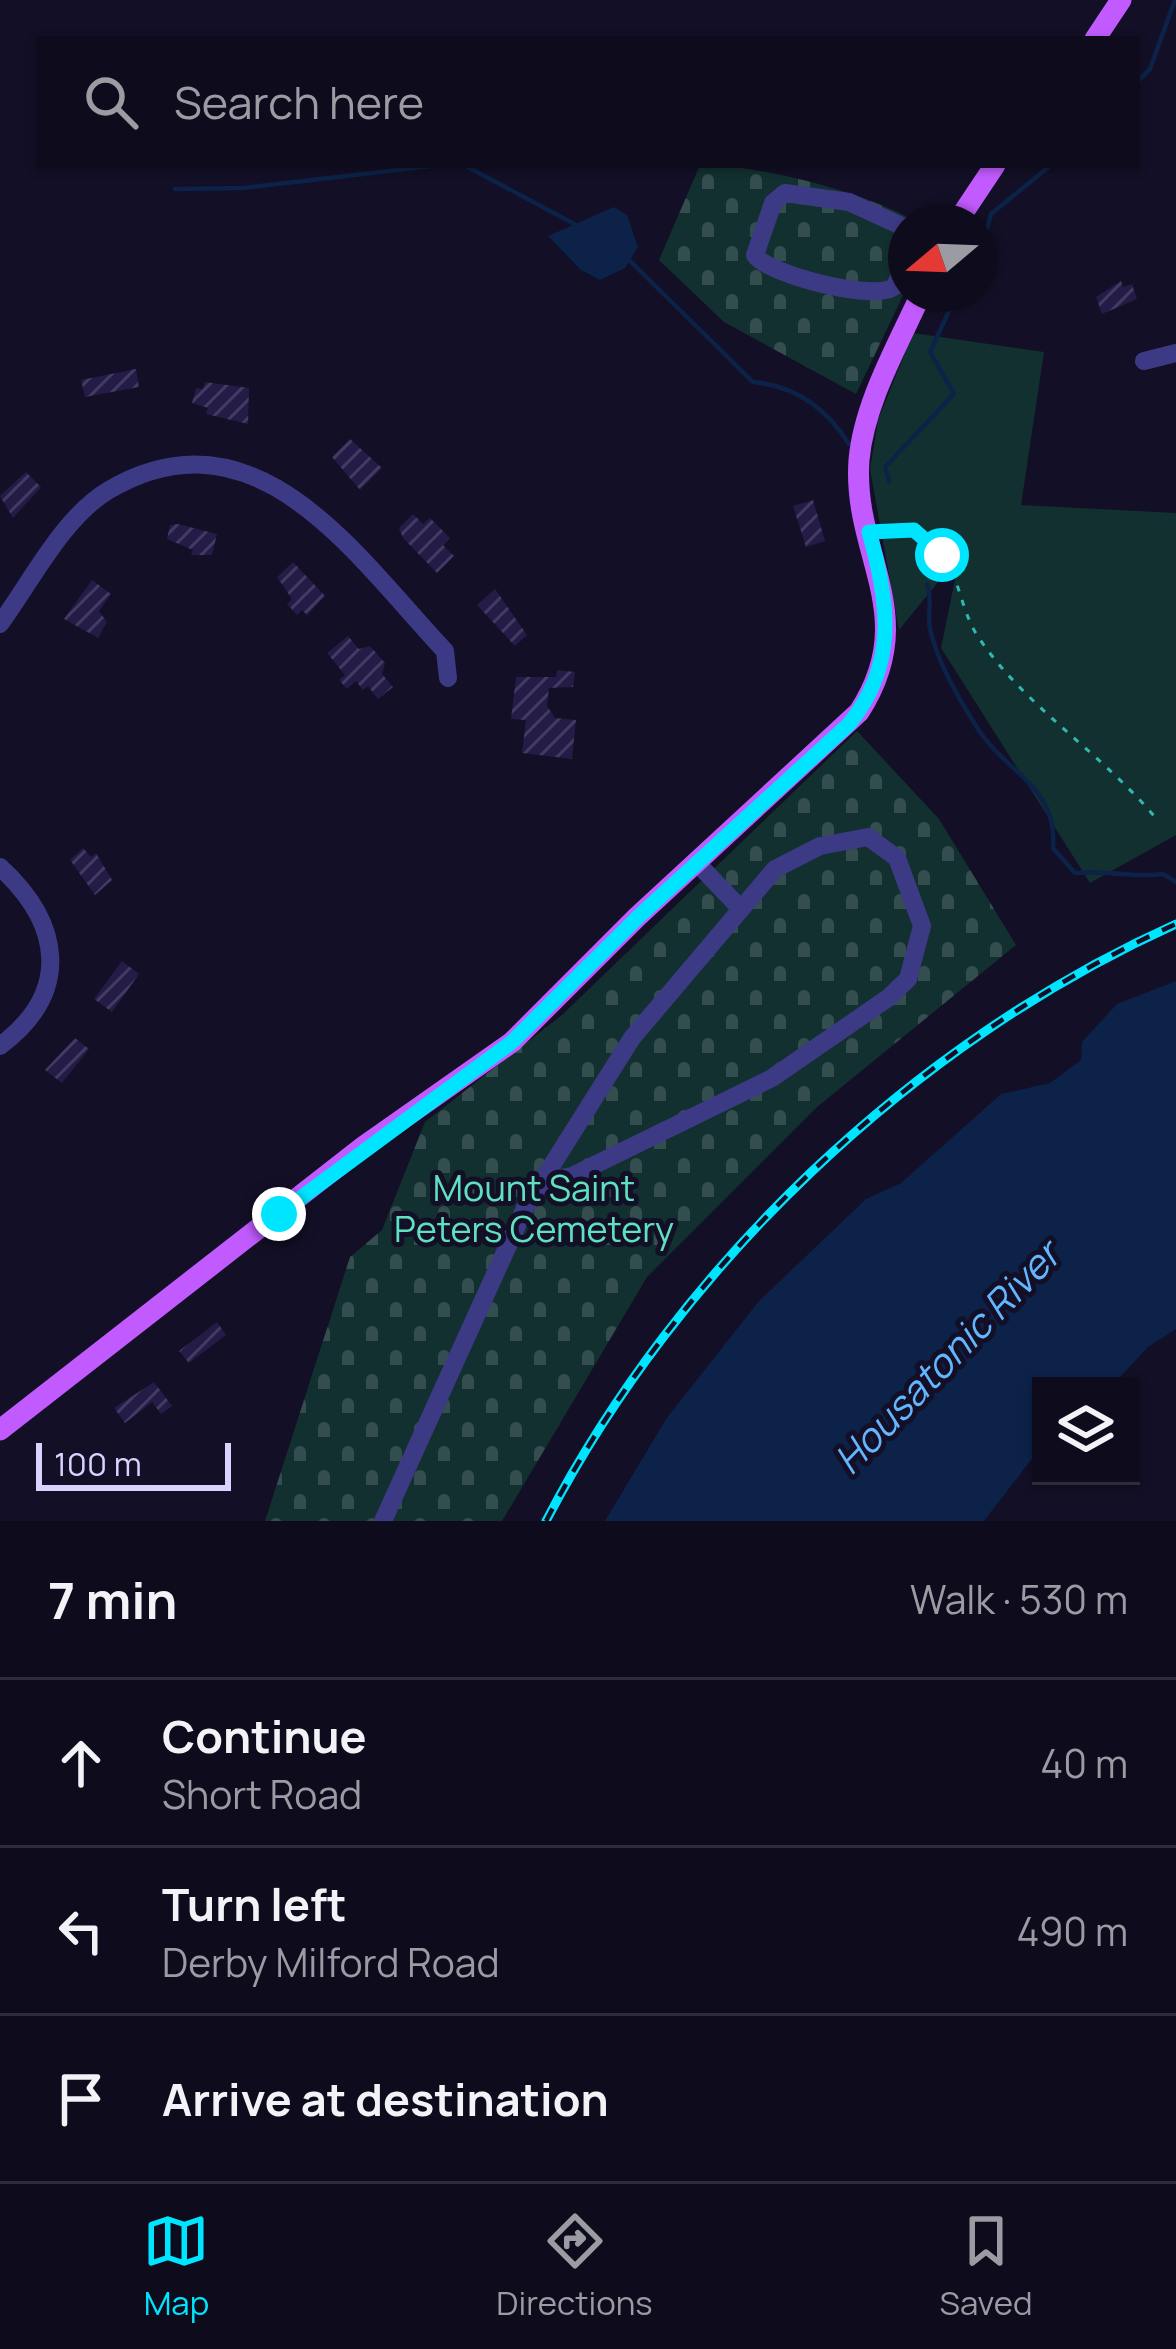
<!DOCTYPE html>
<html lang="en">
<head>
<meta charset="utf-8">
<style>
  body { margin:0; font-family:Manrope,sans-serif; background:#1c1929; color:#f1f3f6 }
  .controls { position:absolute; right:36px; bottom:36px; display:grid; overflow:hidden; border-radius:0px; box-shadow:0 3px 9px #0004 }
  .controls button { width:108px; height:108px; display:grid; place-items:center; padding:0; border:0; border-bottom:3px solid #2e2b3b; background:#0e0b1c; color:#f1f3f6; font:60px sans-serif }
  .compass { position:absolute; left:888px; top:204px; width:108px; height:108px; border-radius:50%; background:#0e0b1c; box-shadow:0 3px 9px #0004; rotate:251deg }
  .scale { position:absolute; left:36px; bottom:30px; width:195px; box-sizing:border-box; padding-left:12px; border:6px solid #d9d4ff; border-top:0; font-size:33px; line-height:42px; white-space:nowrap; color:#d9d4ff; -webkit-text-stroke:9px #130f26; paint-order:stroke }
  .stop { position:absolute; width:36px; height:36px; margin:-27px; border:9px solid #00e5ff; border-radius:50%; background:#fff }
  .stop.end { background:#00e5ff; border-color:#fff; box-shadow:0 3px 12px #0008 }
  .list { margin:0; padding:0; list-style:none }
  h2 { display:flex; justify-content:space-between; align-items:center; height:156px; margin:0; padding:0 48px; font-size:51px }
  h2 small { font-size:39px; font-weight:400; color:#9b9ba3 }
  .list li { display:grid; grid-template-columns:78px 1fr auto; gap:36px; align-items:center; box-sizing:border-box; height:168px; padding:0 48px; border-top:3px solid #2e2b3b }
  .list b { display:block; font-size:45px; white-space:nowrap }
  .list p { margin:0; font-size:39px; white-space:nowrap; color:#9b9ba3 }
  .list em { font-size:39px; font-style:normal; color:#9b9ba3 }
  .icon { flex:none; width:66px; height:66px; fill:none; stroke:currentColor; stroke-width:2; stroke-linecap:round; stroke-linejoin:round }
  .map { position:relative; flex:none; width:1176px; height:1521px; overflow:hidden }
  .search { position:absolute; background:#0e0b1c; box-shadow:0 3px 9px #0004; left:36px; right:36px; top:36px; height:132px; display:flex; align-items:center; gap:30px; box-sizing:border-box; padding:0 42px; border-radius:0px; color:#9b9ba3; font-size:45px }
  .sheet { height:660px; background:#0e0b1c }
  nav { display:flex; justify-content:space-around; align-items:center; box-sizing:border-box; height:168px; border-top:3px solid #2e2b3b; background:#0e0b1c; font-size:33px; color:#9b9ba3 }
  nav a { display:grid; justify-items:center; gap:6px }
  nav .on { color:#00e5ff }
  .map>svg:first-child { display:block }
</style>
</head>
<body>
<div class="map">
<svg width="1176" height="1521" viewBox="0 0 1176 1521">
  <defs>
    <pattern id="cemetery-stones" width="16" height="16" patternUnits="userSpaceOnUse" patternTransform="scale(3)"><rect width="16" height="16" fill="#12302f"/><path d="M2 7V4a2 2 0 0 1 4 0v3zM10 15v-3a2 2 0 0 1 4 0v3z" fill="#344d4e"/></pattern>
    <pattern id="building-hatch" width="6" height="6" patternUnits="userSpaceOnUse" patternTransform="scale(3)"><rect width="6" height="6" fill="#241b47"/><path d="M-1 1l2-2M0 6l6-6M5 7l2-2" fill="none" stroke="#433b63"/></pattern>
  </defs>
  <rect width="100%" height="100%" fill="#130f26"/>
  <path fill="url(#cemetery-stones)" d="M700,165C761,165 864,192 917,222H906V289L856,394L724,322L659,260Z
    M857,731L939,819L1016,945L817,1107L647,1277L502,1521H265L350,1257L382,1230L425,1122L562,1015Z"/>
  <path fill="#12302f" d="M913,333L1044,352L1021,505L1176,513V835L1090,883L941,648L960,555L899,630L870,469L878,420Z"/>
  <path fill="#0c2248" d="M614,207L627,215L638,247L625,268L600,280L581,270L548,236Z
    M1176,981V1329L1148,1347L1112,1386H1041V1447L984,1521H605L666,1419L759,1301L866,1199L901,1183L1001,1094L1050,1083L1081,1060L1082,1042L1117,1004Z"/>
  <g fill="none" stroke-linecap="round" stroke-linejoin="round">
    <path stroke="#0c2248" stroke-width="4.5" d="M1137,82L1150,69L1175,0
      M464,165L580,227
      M175,189L243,188L440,165
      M630,261L753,382C796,386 827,409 849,444
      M978,264L991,214L1051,165
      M889,481L885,467L954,394L930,352L957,294
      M927,584C933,600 927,613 930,629C938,664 959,699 978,729C1007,774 1058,786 1053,848L1075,873C1107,870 1134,878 1163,874L1176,882"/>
  </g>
  <path fill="url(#building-hatch)" d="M1121,281L1123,287L1132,284L1137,299L1102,314L1096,297Z
    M136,369L139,387L85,397L81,380Z
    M205,382L249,388L248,424L206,414L208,408L192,403L196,388L203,389Z
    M350,439L382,468L360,490L332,457Z
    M26,472L41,487L13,518L0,496Z
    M813,500L825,541L806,547L793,506Z
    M413,514L423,524L430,518L450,538L443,545L454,556L437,573L403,538L399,528Z
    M178,524L217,534L212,555H191L193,550L167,539L170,525Z
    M293,562L325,596L307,615L302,610L297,615L287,604L292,599L277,577Z
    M92,580L111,594L99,611L107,622L98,638L64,619Z
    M495,589L527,635L515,646L477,605Z
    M348,636L359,649L370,646L385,663L382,674L393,687L378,699L368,686L363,690L356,681L347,689L339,680L345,675L327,653Z
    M557,670L575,672L573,687L549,688L547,706L555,718L576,720L572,759L522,753L526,720L511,719L516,677H556Z
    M83,848L91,857L96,853L112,880L95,895L70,860Z
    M122,961L139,974L112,1012L94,999Z
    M75,1038L89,1049L62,1083L45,1070Z
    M217,1322L226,1335L189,1363L179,1351Z
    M154,1382L172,1406L161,1414L152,1402L125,1423L114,1408Z"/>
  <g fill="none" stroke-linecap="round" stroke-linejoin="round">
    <path stroke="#2fb8b0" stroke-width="3" stroke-dasharray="6 9" stroke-linecap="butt" d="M883,530C958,516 951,595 977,635C1024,707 1105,755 1159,822"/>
    <path stroke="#3d3a85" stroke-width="18" d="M906,228L849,202L785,193L773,203L755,255C766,274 877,303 895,286L906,262
      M1144,361L1176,353
      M0,624C31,582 63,517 109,490C257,403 357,558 445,651L448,678
      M696,862L741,909
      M0,867C62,924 72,992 0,1046
      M383,1521L525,1208L632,1038L775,869L820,846L868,837L897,858L922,926L908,979L888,998L772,1078L572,1176L538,1182"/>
    <path stroke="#c25bff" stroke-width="21" d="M1095,39L1121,0
      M957,222L995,165
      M0,1430L364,1146L512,1042L637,917L859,712C922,615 852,555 859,460C864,403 898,345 921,294"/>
    <defs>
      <path id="rail" d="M546,1521C679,1266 913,1042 1176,924"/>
    </defs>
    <use href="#rail" stroke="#00e5ff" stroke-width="9"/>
    <use href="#rail" stroke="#130f26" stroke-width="4.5" stroke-dasharray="14" stroke-linecap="butt"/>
  </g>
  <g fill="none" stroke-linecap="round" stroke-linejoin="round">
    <path stroke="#00e5ff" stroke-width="15" d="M279,1214L512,1042L638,917L849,724C898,664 889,602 869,532L914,530L942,555"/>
  </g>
  <g text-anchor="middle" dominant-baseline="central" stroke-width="10" stroke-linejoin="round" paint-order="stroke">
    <g font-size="36" fill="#5fe0c0" stroke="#130f26">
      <text x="534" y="1187">Mount Saint<tspan x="534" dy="41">Peters Cemetery</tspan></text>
    </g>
    <g font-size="39" font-style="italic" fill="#62b6ff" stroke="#130f26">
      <text transform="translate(946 1357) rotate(-46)">Housatonic River</text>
    </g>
  </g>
</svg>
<div class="controls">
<button><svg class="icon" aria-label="layers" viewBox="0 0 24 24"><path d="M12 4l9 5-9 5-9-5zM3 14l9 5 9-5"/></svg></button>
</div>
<svg class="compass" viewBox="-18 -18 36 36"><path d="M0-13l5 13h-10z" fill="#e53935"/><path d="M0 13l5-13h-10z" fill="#9b9ba3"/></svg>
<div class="scale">100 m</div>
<div class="stop" style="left:942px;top:555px"></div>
<div class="stop end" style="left:279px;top:1214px"></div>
<div class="search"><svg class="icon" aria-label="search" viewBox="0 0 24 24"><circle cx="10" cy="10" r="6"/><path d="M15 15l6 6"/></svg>Search here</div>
</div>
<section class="sheet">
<h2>7 min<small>Walk · 530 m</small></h2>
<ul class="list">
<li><svg class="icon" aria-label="ahead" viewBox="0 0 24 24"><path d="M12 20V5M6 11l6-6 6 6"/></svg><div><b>Continue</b><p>Short Road</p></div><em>40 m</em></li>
<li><svg class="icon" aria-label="left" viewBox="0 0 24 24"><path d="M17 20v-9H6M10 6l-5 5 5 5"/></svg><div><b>Turn left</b><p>Derby Milford Road</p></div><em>490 m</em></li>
<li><svg class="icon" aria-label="arrive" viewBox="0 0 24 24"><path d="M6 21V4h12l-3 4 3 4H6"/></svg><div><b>Arrive at destination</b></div></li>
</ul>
</section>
<nav>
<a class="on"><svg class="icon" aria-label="map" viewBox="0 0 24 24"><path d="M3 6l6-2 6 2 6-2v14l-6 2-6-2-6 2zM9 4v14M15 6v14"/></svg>Map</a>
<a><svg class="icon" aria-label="directions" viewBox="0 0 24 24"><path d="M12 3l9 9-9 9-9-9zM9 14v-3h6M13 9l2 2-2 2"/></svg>Directions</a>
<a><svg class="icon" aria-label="saved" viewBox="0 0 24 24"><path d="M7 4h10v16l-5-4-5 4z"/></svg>Saved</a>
</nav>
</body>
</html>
